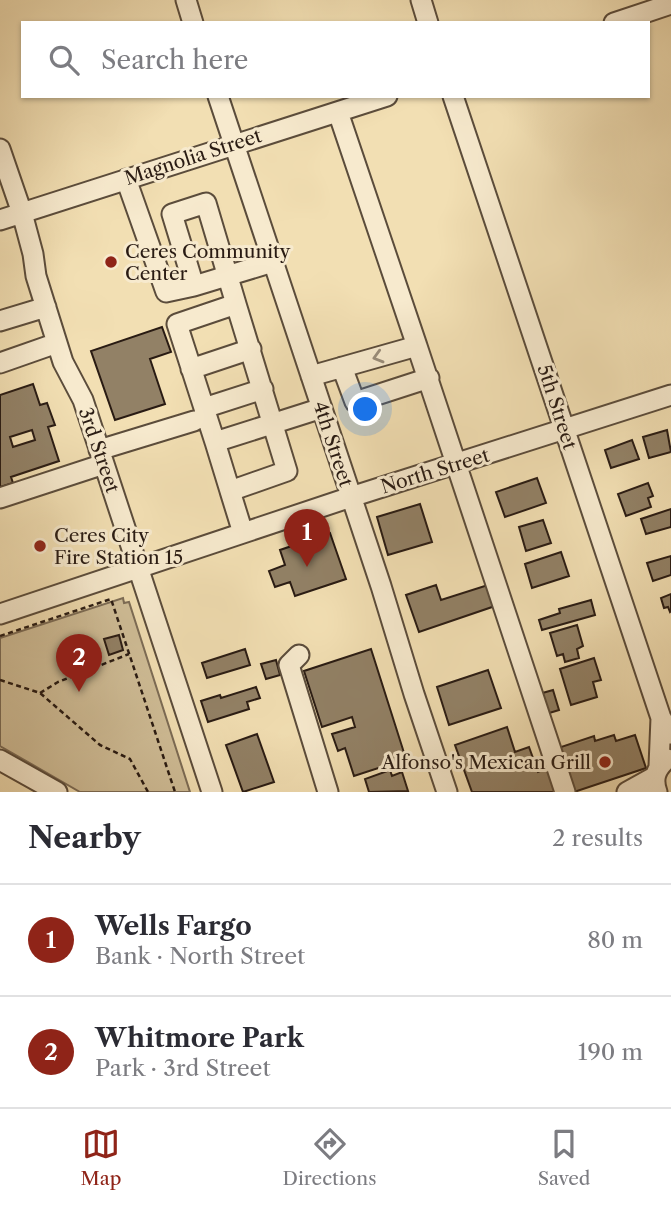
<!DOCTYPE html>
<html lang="en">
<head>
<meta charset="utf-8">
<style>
  body { margin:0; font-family:"Libre Caslon Text",serif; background:#f7f7f7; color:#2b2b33 }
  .you { position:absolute; left:366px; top:410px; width:24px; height:24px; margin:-18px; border:5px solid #fff; border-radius:50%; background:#1a73e8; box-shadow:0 0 0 10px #1a73e833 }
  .badge { display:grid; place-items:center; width:46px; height:46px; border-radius:50%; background:#8f2418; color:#fff; font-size:23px; font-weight:700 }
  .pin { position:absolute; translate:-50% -58px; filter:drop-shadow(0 2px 4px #0008) }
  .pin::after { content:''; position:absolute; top:37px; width:24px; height:21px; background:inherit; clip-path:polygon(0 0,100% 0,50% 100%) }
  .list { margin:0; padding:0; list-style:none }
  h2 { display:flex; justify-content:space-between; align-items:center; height:91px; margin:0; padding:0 28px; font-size:30px }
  h2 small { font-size:23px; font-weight:400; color:#7c7c81 }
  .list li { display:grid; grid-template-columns:46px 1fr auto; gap:21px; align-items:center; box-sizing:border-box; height:112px; padding:0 28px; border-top:2px solid #e1e1e2 }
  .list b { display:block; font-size:26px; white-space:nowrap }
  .list p { margin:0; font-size:23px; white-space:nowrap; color:#7c7c81 }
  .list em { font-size:23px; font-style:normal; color:#7c7c81 }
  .icon { flex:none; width:38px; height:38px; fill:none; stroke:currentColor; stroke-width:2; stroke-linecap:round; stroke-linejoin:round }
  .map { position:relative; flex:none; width:671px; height:792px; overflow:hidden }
  .search { position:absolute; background:#fff; box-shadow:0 2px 5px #0004; left:21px; right:21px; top:21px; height:77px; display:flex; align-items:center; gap:18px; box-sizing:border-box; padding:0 24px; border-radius:0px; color:#7c7c81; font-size:26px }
  .sheet { height:315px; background:#fff }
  nav { display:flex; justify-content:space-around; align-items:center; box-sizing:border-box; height:98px; border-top:2px solid #e1e1e2; background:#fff; font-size:19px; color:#7c7c81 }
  nav a { display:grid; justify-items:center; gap:4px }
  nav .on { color:#8f2418 }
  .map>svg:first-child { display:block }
</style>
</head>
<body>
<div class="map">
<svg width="671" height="792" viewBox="0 0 671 792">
  <rect width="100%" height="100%" fill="#f2dfb3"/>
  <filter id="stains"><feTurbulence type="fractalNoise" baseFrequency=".00286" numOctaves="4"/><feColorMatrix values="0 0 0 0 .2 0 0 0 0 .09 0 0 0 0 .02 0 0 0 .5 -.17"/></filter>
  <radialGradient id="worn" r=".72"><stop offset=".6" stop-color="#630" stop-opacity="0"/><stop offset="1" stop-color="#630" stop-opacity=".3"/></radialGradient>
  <path fill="#d0be98" stroke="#7c6c56" stroke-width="2" d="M123,598L124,603L129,602L190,792H80L0,746V638Z"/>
  <path fill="#928166" stroke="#291b13" stroke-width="2" fill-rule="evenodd" d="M162,327L171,352L150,359L165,404L115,420L91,351Z
    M33,384L40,405L47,403L55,425L48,427L59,461L11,477L13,483L0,487V395ZM32,430L35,440L13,447L10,437Z
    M667,430L671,452L649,458L643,437Z
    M632,440L639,459L611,468L605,450Z
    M537,478L546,503L505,517L496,492Z
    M648,483L653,496L648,498L651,507L626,516L618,494Z
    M420,504L432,542L388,555L377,517Z
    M671,509V527L646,534L641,519Z
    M543,520L551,543L526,551L519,527Z
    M330,533L346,579L295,596L290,582L275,587L269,571L285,565L280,550Z
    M561,552L569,576L532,588L525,564Z
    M671,556V575L653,581L647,563Z
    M436,585L441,600L488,585L495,606L419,632L406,595Z
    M671,594V611L670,612L668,607L664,608L661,598Z
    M591,600L595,615L542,630L539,620L560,613L559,609Z
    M577,625L583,646L577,649L579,658L565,662L563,654L557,656L550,633Z
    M119,635L123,650L109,655L104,639Z
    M245,649L250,665L207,678L202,663Z
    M371,649L406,759L354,776L345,748L338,751L332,734L355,727L352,717L322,727L304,671Z
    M594,658L601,680L593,682L597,697L571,705L560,669Z
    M276,660L280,675L266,679L261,664Z
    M488,670L501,708L449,725L437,687Z
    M256,687L260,698L247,702L249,709L208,722L201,701L220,695L221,698Z
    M553,690L559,710L546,714L539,694Z
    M507,727L515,752L529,747L538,772L547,768L556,792H472L455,745Z
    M257,734L274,782L243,792L226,745Z
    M614,735L616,741L635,735L646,768L574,792L555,749L594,736L595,741Z
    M390,770L392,776L402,772L408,791L369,792L365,779Z"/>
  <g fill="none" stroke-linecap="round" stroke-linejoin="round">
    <defs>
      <path id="minor" d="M186,0L193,23
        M421,0L428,23
        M614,23L671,4
        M218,96L381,586L414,694L447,792
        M453,96L661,718L671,734
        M338,112L417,346
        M0,149L22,213L33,254L36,276L63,362L83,400L212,792
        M126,179L166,292L194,286
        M0,220L387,96
        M236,304L206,203L172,214L194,286L273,262
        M0,321L46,307
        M0,363L57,343
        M342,367L355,402L429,378
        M191,369L251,349
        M311,376L417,346L565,792
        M204,408L263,389
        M215,442L230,491L287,471L236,304L177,324L215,442L322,408
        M99,450L194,421
        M230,491L243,533
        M0,498L104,464
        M0,614L351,497L671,395
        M299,655L289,665L328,792
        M0,760L57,792
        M659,766L661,718
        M627,792L654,777
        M657,792C652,778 656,769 667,759"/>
    </defs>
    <use href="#minor" stroke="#5b4c3b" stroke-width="23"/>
    <path stroke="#291b13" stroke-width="2.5" stroke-dasharray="5 3.5" stroke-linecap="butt" d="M0,636L111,599L175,792
      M0,680L40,693L100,745L130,759L148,792
      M40,693L58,682L129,654"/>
    <use href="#minor" stroke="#f7eace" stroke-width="19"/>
  </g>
  <defs><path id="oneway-chevron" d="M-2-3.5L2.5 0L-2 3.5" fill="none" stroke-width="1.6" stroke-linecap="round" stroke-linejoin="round" transform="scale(1.75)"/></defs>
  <use stroke="#9a8d7a" href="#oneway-chevron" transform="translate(378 357) rotate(164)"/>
  <g fill="#8f2418" stroke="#f7eace" stroke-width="2.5">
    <circle cx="111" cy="262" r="7"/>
    <circle cx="40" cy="546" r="7"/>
    <circle cx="605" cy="762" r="7"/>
  </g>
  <g text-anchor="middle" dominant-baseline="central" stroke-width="6" stroke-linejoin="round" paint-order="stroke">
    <g font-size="19" fill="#291b13" stroke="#f7eace">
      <text transform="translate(193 157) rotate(-18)">Magnolia Street</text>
      <text transform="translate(557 407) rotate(72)">5th Street</text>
      <text transform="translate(333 444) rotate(72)">4th Street</text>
      <text transform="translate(99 450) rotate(71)">3rd Street</text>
      <text transform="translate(435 471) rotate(-17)">North Street</text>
    </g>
    <g font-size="19" fill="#291b13" stroke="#f7eace" text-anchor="start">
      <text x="125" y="251">Ceres Community<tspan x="125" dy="22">Center</tspan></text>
      <text x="54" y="535">Ceres City<tspan x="54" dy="22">Fire Station 15</tspan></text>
      <text x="591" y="762" text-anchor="end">Alfonso's Mexican Grill</text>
    </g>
  </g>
  <rect width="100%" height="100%" filter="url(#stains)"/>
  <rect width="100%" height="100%" fill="url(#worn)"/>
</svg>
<div class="you"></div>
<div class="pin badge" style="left:307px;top:567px">1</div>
<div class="pin badge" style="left:79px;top:692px">2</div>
<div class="search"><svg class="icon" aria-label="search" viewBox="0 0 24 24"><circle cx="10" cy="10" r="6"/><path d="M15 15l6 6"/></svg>Search here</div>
</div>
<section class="sheet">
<h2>Nearby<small>2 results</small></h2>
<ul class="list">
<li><span class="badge">1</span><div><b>Wells Fargo</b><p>Bank · North Street</p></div><em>80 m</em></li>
<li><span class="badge">2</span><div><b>Whitmore Park</b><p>Park · 3rd Street</p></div><em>190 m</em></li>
</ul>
</section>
<nav>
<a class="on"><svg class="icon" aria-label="map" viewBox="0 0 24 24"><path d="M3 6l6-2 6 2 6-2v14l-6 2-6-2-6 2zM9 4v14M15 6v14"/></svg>Map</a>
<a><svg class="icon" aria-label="directions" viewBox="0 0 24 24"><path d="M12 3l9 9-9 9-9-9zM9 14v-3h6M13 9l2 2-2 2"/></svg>Directions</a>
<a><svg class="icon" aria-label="saved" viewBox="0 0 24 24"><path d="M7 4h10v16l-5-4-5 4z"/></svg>Saved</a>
</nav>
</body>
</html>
